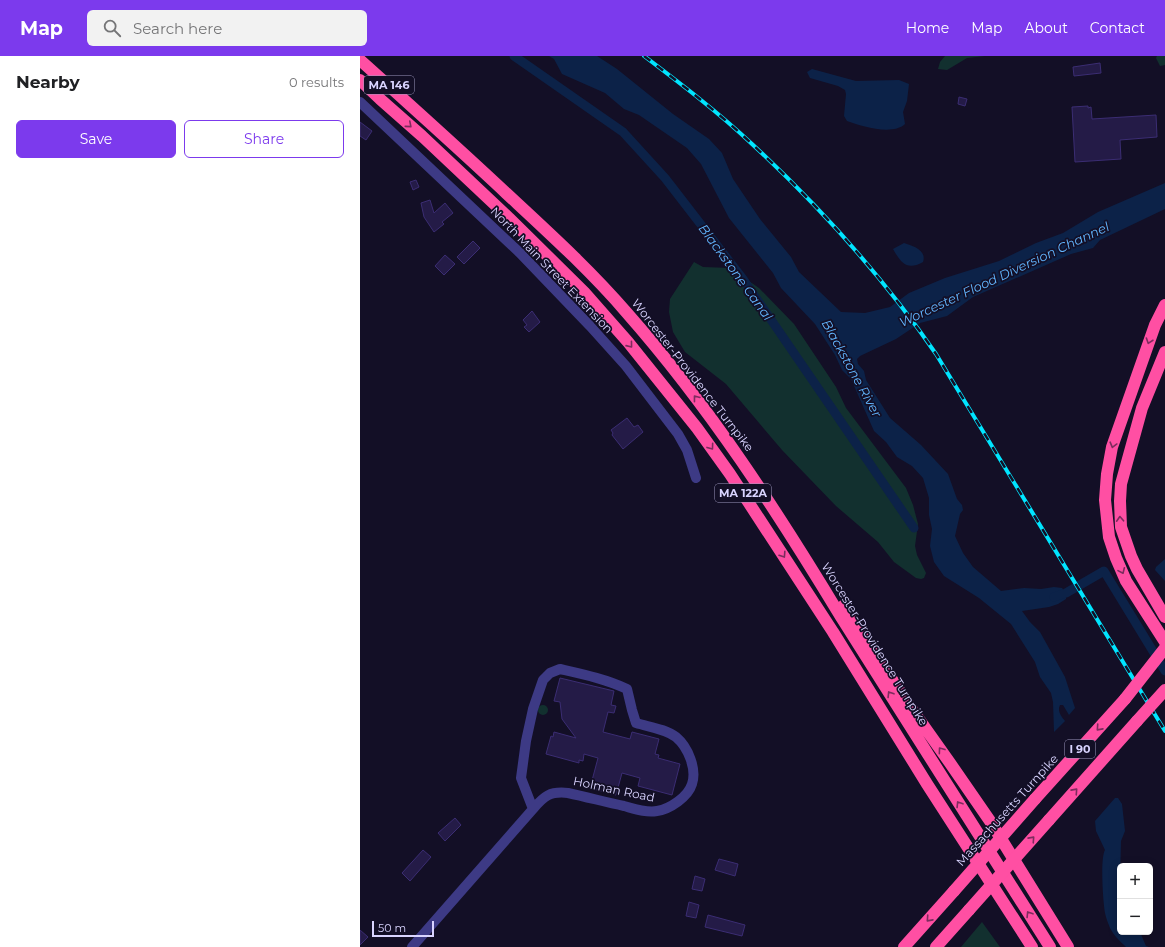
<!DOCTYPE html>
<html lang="en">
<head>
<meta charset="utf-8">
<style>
  body { margin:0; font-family:Montserrat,sans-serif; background:#f2f2f2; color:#202124 }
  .controls { position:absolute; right:12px; bottom:12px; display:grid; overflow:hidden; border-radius:6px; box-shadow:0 2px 10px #0003 }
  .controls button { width:36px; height:36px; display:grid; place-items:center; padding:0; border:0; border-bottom:1px solid #e0e0e0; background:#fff; color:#202124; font:20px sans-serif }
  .scale { position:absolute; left:12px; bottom:10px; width:62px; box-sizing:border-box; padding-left:4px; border:2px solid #d9d4ff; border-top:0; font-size:11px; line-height:14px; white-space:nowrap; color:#d9d4ff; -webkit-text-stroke:3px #130f26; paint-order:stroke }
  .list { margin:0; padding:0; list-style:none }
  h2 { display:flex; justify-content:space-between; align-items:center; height:52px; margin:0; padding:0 16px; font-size:17px }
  h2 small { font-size:13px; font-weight:400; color:#757577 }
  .actions { display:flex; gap:8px; padding:12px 16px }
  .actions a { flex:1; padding:9px 0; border:1px solid #7c3aed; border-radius:6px; text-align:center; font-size:14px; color:#7c3aed }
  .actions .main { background:#7c3aed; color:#fff }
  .icon { flex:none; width:22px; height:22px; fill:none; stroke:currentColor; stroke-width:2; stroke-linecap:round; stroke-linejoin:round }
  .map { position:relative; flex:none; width:805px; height:891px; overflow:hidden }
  header { display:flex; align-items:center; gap:24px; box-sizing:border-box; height:56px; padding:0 20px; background:#7c3aed; color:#fff }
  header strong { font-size:19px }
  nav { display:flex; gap:22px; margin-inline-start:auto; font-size:14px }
  .search { width:280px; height:36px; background:#f2f2f2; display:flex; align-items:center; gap:10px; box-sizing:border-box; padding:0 14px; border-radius:6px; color:#757577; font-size:15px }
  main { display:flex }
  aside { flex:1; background:#fff }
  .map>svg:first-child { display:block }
</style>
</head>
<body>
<header>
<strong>Map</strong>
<div class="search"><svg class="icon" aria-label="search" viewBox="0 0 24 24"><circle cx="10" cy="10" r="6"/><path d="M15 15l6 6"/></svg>Search here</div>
<nav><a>Home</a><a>Map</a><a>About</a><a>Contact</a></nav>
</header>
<main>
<aside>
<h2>Nearby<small>0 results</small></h2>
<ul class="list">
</ul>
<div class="actions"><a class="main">Save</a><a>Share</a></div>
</aside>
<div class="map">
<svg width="805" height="891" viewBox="0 0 805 891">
  <rect width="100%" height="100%" fill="#130f26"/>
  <path fill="#12302f" d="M585,0H625L607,2L587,14L578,13L580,6Z
    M797,0H805V9L800,10L796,2Z
    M334,206L343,211L370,212L399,232L434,268L476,331L486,352L546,432L553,449L558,468L555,490L557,499L566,517L564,522L561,523L556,522L534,506L518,486L476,450L422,394L366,328L325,296L313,276L309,256L310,243Z
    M178 654a5 5 0 1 1 10 0a5 5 0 1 1-10 0Z
    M622,866L640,891H601Z"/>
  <path fill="#0c2248" d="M189,0H237L257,13L313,58L349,83L362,97L373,123L400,163L431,201L439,216L481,256L505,257L530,251L549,237L585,222L639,205L676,187L703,177L738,156L805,127V153L740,184L733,192L711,198L613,241L587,260L560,267L536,283L500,300L497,303L498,308L504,315L506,324L530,362L561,389L588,418L597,443L602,449L603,454L600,458L595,480L603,497L613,511L641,535L664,532L681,533L694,531L702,532L706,537V543L698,548L689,551L662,555L670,566L680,576L705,621L715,652L709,659L703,649H700C697,655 701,660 705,665L694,676L693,646L691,637L680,621L675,606L651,568L619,542L584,520L574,506L570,490L572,473L569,459V442L563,422L552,410L537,401L526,386L514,375L491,323L482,314L475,299L455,268L421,232L413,217L369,162L341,108L327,92L279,59L264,53L245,37L202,18L194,3Z
    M452,13L496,25L539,24L549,28L547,45L543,56L545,68C532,80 501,70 487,65L484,60L486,38L485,34L478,30L450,22L447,16Z
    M544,187C553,190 567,194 563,206C547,215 541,207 533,193Z
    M805,503V525L795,514L796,511Z
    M755,742H758L762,748L765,775L761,785L760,823L757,831L760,846V876H780L786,890L789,891H766C760,885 754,880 750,872C748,867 746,862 745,857C743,846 740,802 745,794L736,775L735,765Z"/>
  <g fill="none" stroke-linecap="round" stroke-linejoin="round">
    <path stroke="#0c2248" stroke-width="9" d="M154,0L263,76L305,122L383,223L554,472
      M694,541L706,537L744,515L805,615"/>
  </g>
  <path fill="#241b47" stroke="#3b2d73" d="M740,7L741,17L714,20L713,11Z
    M599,41L607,43L605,50L598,48Z
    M728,50V52L731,51L732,63L796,59L797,81L760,84L761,103L715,106L712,51Z
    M0,66L12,75L6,84L0,80Z
    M56,124L59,131L53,134L50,126Z
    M70,144L74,157L85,147L93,157L82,166L84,168L74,176L64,161L61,147Z
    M113,185L120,192L104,208L97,201Z
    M85,199L95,208L84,219L75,210Z
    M172,255L180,266L169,276L164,271L167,269L163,264Z
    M267,362L274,371L278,369L283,376L263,393L252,379L253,377L251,374Z
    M200,622L254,635L251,649L256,650L254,657L248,656L243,676L270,683L272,676L299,683L295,698L299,699L298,702L320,708L312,739L278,730L280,722L262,717L256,739L230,732L238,702L224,698L223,705L219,704V707L186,698L191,680L193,681L194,676L216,682L202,663L200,646L194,645Z
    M95,762L101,769L85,785L78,777Z
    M63,794L71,801L50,825L42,817Z
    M359,803L378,808L375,820L355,814Z
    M335,820L345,823L342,835L332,833Z
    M329,846L339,849L336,862L326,860Z
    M348,859L385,869L382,880L345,871Z
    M0,874L8,881L0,889Z"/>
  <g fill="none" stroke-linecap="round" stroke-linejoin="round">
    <path stroke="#3d3a85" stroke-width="10" d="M0,46L160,197L230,270L266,310L318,378L327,394L336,422
      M200,613C222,618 246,623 267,633L272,654L276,667C289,671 306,673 316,681C328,691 337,713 332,728C328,741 310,753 297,755C286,757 275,753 264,750C245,746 227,741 208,737C190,735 184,740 173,753L161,722L166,685L173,653L183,624L190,617Z
      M52,891L173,753"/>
    <path stroke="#ff4fa3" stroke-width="12" d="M0,4C49,48 98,92 146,137C188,176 230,214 267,257C349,350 417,455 481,561L690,891
      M0,24L20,43L62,80L149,162L224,236L268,286L337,372L370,418L473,576L567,728L672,891
      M805,249L795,269L752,391L747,418L745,444L749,481L756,502L766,525L805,586
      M805,296L782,352L761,428L760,445L761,471L771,500L777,513L805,561
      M483,550L551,652L590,707L630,765L708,891
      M675,743L765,643
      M689,764L777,665
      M544,891L594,835
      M576,891L609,854"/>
    <defs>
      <path id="rail" d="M284,0C321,28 358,56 392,88C460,151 523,221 576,298L805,675"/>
    </defs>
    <use href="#rail" stroke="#00e5ff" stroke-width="4"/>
    <use href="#rail" stroke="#130f26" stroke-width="2.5" stroke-dasharray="8" stroke-linecap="butt"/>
    <path stroke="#ff4fa3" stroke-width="12" d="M765,643L805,592
      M777,665L805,634
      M594,835L675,743
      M609,854L689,764"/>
  </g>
  <defs><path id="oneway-chevron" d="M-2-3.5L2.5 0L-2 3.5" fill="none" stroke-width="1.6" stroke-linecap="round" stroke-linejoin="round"/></defs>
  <g stroke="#7d2c5e">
    <use href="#oneway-chevron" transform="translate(49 69) rotate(41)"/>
    <use href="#oneway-chevron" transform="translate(789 285) rotate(109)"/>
    <use href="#oneway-chevron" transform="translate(270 289) rotate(51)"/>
    <use href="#oneway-chevron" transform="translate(336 342) rotate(-128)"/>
    <use href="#oneway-chevron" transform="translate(753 389) rotate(105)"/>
    <use href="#oneway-chevron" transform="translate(351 391) rotate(54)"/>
    <use href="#oneway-chevron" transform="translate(760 463) rotate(-93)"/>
    <use href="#oneway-chevron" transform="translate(423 499) rotate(57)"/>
    <use href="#oneway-chevron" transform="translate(762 515) rotate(66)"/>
    <use href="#oneway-chevron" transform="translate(530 638) rotate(-122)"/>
    <use href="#oneway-chevron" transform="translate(739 672) rotate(132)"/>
    <use href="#oneway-chevron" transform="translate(581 694) rotate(-126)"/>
    <use href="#oneway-chevron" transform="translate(715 735) rotate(-48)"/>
    <use href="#oneway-chevron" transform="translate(599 748) rotate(-122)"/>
    <use href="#oneway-chevron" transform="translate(672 783) rotate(-48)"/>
    <use href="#oneway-chevron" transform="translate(669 858) rotate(-122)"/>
    <use href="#oneway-chevron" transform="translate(569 863) rotate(132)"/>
  </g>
  <g text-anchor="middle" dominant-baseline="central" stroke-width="3.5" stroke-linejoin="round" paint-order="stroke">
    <g fill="#130f26" stroke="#9e99be" stroke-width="1">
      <rect x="4" y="20" width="50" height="18" rx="3"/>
      <rect x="355" y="428" width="56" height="18" rx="3"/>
      <rect x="705" y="684" width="30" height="18" rx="3"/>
    </g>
    <g font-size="11" font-weight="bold" fill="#d9d4ff">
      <text x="29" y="29">MA 146</text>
      <text x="383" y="437">MA 122A</text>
      <text x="720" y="693">I 90</text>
    </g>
    <g font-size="12" fill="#d9d4ff" stroke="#130f26">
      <text transform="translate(192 214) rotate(46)">North Main Street Extension</text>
      <text transform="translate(333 319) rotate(52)">Worcester-Providence Turnpike</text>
      <text transform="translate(515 588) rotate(58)">Worcester-Providence Turnpike</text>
      <text transform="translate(254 733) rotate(12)">Holman Road</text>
      <text transform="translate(647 754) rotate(-48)">Massachusetts Turnpike</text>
    </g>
    <g font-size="13" font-style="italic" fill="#62b6ff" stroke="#130f26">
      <text transform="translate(376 216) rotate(54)">Blackstone Canal</text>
      <text transform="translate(644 218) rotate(-25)">Worcester Flood Diversion Channel</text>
      <text transform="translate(492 312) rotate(61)">Blackstone River</text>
    </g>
  </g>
</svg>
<div class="controls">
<button>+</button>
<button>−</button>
</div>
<div class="scale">50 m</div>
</div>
</main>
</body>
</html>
